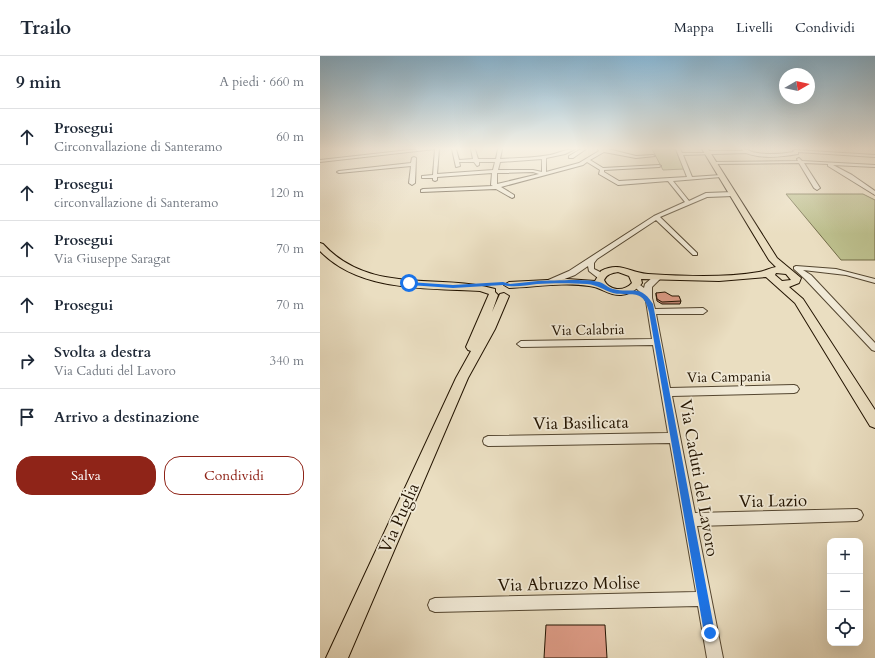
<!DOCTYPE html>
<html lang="it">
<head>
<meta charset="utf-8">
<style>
  body { margin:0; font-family:Cardo,serif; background:#f2f2f3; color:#1f2937 }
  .controls { position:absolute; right:12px; bottom:12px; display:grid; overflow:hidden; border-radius:8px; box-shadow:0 4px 16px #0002 }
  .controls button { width:36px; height:36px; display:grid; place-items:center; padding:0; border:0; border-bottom:1px solid #e0e1e3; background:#fff; color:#1f2937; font:20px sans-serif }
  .compass { position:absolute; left:459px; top:12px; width:36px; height:36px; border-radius:50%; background:#fff; box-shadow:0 4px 16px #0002; rotate:81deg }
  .stop { position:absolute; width:12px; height:12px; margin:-9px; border:3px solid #1a73e8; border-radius:50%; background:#fff }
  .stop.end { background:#1a73e8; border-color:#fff; box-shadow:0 1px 4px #0008 }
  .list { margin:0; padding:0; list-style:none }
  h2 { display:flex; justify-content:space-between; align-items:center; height:52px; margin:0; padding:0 16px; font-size:17px }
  h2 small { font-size:13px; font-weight:400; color:#747a83 }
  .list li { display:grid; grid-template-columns:26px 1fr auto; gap:12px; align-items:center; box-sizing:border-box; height:56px; padding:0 16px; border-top:1px solid #e0e1e3 }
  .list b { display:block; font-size:15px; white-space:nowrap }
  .list p { margin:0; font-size:13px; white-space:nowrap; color:#747a83 }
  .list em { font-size:13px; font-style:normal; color:#747a83 }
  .actions { display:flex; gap:8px; padding:12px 16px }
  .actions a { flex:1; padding:9px 0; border:1px solid #8f2418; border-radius:16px; text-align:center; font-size:14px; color:#8f2418 }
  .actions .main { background:#8f2418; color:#fff }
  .icon { flex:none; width:22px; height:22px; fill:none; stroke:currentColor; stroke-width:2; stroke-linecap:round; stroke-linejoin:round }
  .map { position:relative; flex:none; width:555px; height:602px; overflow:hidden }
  header { display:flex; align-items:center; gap:24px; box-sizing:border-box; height:56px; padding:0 20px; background:#fff; border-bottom:1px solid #e0e1e3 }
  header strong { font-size:19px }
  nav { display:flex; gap:22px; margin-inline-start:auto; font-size:14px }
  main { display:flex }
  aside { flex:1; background:#fff }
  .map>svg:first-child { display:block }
</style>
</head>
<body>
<header>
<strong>Trailo</strong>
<nav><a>Mappa</a><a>Livelli</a><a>Condividi</a></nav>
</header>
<main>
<aside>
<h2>9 min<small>A piedi · 660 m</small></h2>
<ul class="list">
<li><svg class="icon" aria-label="ahead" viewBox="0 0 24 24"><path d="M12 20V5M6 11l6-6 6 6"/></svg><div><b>Prosegui</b><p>Circonvallazione di Santeramo</p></div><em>60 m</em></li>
<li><svg class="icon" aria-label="ahead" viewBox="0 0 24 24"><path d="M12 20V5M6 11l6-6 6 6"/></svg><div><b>Prosegui</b><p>circonvallazione di Santeramo</p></div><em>120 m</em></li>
<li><svg class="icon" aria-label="ahead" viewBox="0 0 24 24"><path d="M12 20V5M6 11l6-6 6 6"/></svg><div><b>Prosegui</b><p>Via Giuseppe Saragat</p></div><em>70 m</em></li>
<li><svg class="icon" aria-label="ahead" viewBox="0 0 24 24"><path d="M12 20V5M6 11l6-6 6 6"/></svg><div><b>Prosegui</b></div><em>70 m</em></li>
<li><svg class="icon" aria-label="right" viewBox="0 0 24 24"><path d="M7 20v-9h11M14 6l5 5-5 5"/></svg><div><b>Svolta a destra</b><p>Via Caduti del Lavoro</p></div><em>340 m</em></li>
<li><svg class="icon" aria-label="arrive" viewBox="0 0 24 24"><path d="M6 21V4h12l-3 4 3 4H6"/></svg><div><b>Arrivo a destinazione</b></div></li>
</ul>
<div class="actions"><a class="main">Salva</a><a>Condividi</a></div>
</aside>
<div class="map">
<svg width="555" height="602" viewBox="0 0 555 602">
  <rect width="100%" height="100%" fill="#eadec1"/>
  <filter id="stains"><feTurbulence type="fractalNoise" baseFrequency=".005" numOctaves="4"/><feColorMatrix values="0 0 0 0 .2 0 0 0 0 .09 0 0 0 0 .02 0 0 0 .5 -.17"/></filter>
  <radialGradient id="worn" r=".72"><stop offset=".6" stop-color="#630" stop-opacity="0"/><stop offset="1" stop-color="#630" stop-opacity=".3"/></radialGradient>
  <path fill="#bdc08e" stroke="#706a47" d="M332,93H355L364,113L343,114Z
    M466,138H543L555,144V204H521Z"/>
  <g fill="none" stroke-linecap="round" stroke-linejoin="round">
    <defs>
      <path id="minor" d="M98,93H119L117,118L173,114L175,106H159V109L157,110L154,106H139L140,110L136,111L132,93H136L139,104L153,103L151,93H155L158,103H176L178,93H182L180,103C197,102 214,102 230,99C239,97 246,93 255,93L245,98L226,102V116L259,107L279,95L278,93H288L316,100L333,99L335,100L316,102L284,96L270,104L283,112L339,109L341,110L339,111L284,114V116L299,125L367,121L356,93H360L362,97H384L386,95H423L422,93C428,93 432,97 438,97C450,99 462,98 474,96L473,95L475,94L555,99V101L478,96V98C461,101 442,103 426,97L363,99L372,121L401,119L403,120L401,121L353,125L369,145L386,137L413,136L416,138L413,140L387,141L340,161L377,197V199H373L336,164L277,203L274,207V213L284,218V222H278L269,215L268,210L255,219L229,229L225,227L226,225L249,215L334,160L365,146L348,125L298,129L279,118L280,114L267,106L263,109L181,131L194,139V141L192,142L176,133L101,136V134L103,133L173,130L171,129L172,117L117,121V124L115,125L113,124V122H102V120L113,119L115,93L0,106V104ZM222,103V116L213,114H178L180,106ZM213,116L219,118L177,128V117Z
        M261,93H266L253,102H249V100Z
        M94,101L96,102L95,127L92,129L89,127L91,110L19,117L17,116L19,115L91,107L92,102Z
        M479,102L482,105L555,109V111L513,109L532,119L555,135V139L508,110V108L484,107L500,132L497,134L494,132L479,107L393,108L391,107L393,106L478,105L477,103Z
        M476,210L516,213L555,223V227L526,219L483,214L491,219L555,287V295L552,294L485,223L474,213V211Z
        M333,221H339L340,223L332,231V242L335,253L383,252L387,255L383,258H336L350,332L474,329L477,330L479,333L477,336L474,337L352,340L375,457L537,453L541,455L543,459L541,463L537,465L377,470L403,602H387L378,550L115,556L110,554L108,549L110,544L115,542L376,536L350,387L168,390L164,388L163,385L164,382L168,380L348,377L333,289L201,291L197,288L201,285L332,283L326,245L322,238L312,228L316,226L324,232L325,228Z"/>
      <path id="major" d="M382,93H388L457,202L481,222L479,227L469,231L483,243L555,354V372L550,370L475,247L446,221L399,225L321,223L322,227C317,234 310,238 301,239C289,240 281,231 269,230C243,226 216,231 189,232L184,229L189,226L247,223L275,225L281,215C300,205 310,217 328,218C364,220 403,222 439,216C445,215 450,212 456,211L449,204ZM298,216L309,220L312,227C304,236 289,235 284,224C287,218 292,217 298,216ZM456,217L466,218L471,224L462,225L455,219Z
        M0,187L3,188C50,239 116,217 175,233V236L178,239L172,256L180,238L184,237L189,240L175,273L148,322L28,602H6L136,322L151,295L148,294L146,291L169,238L160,235C107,232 39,236 0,195Z"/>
    </defs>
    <use href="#minor" stroke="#544630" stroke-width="2"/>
    <use href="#major" stroke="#221300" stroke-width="2"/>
    <use href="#minor" fill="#f1ead7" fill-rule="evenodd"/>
    <use href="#major" fill="#eadec1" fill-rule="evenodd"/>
  </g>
  <path fill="#bf8674" stroke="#221300" d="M336,237L361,245L360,248H342L337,245L336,239Z"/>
  <path fill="#de9c87" stroke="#221300" d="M345,236L352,240H359L361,245L342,246L337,243L336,237Z
    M226,569H285L287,602H224Z"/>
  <linearGradient id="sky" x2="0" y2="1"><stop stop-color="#88b7d5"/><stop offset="0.52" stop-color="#f6f0e3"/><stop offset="1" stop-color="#f6f0e3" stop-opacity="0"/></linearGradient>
  <rect width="555" height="178" fill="url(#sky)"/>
  <path fill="#1a73e8" d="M218,225C234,225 268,222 282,227C286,229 289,232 293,233C312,238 320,227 333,248L395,577L394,581L390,583L386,581L384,577L329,256C323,231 311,241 293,237C283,234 278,229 267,228C251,227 233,227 217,228C206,229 195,232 183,229L133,232L89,229L86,227L89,226L133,229L183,226L190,228Z"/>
  <g text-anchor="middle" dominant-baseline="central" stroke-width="3.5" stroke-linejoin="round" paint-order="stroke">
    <g font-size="14" fill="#221300" stroke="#f1ead7">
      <text transform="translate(268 274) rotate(-1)">Via Calabria</text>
      <text transform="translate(409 321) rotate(-1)">Via Campania</text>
    </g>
    <g font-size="17" fill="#221300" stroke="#f1ead7">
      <text transform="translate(261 367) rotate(-1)">Via Basilicata</text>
      <text transform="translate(379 422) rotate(80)">Via Caduti del Lavoro</text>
      <text transform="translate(453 445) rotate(-1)">Via Lazio</text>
      <text transform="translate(79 462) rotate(-66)">Via Puglia</text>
      <text transform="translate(249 528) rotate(-1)">Via Abruzzo Molise</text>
    </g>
  </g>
  <rect width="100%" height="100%" filter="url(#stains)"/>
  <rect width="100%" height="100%" fill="url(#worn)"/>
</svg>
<div class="controls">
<button>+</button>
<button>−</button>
<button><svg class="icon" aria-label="locate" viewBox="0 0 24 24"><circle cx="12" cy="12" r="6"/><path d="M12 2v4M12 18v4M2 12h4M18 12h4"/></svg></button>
</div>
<svg class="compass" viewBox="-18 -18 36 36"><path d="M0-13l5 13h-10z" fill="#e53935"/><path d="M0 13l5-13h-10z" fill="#747a83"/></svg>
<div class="stop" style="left:89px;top:227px"></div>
<div class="stop end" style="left:390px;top:577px"></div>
</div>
</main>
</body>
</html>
